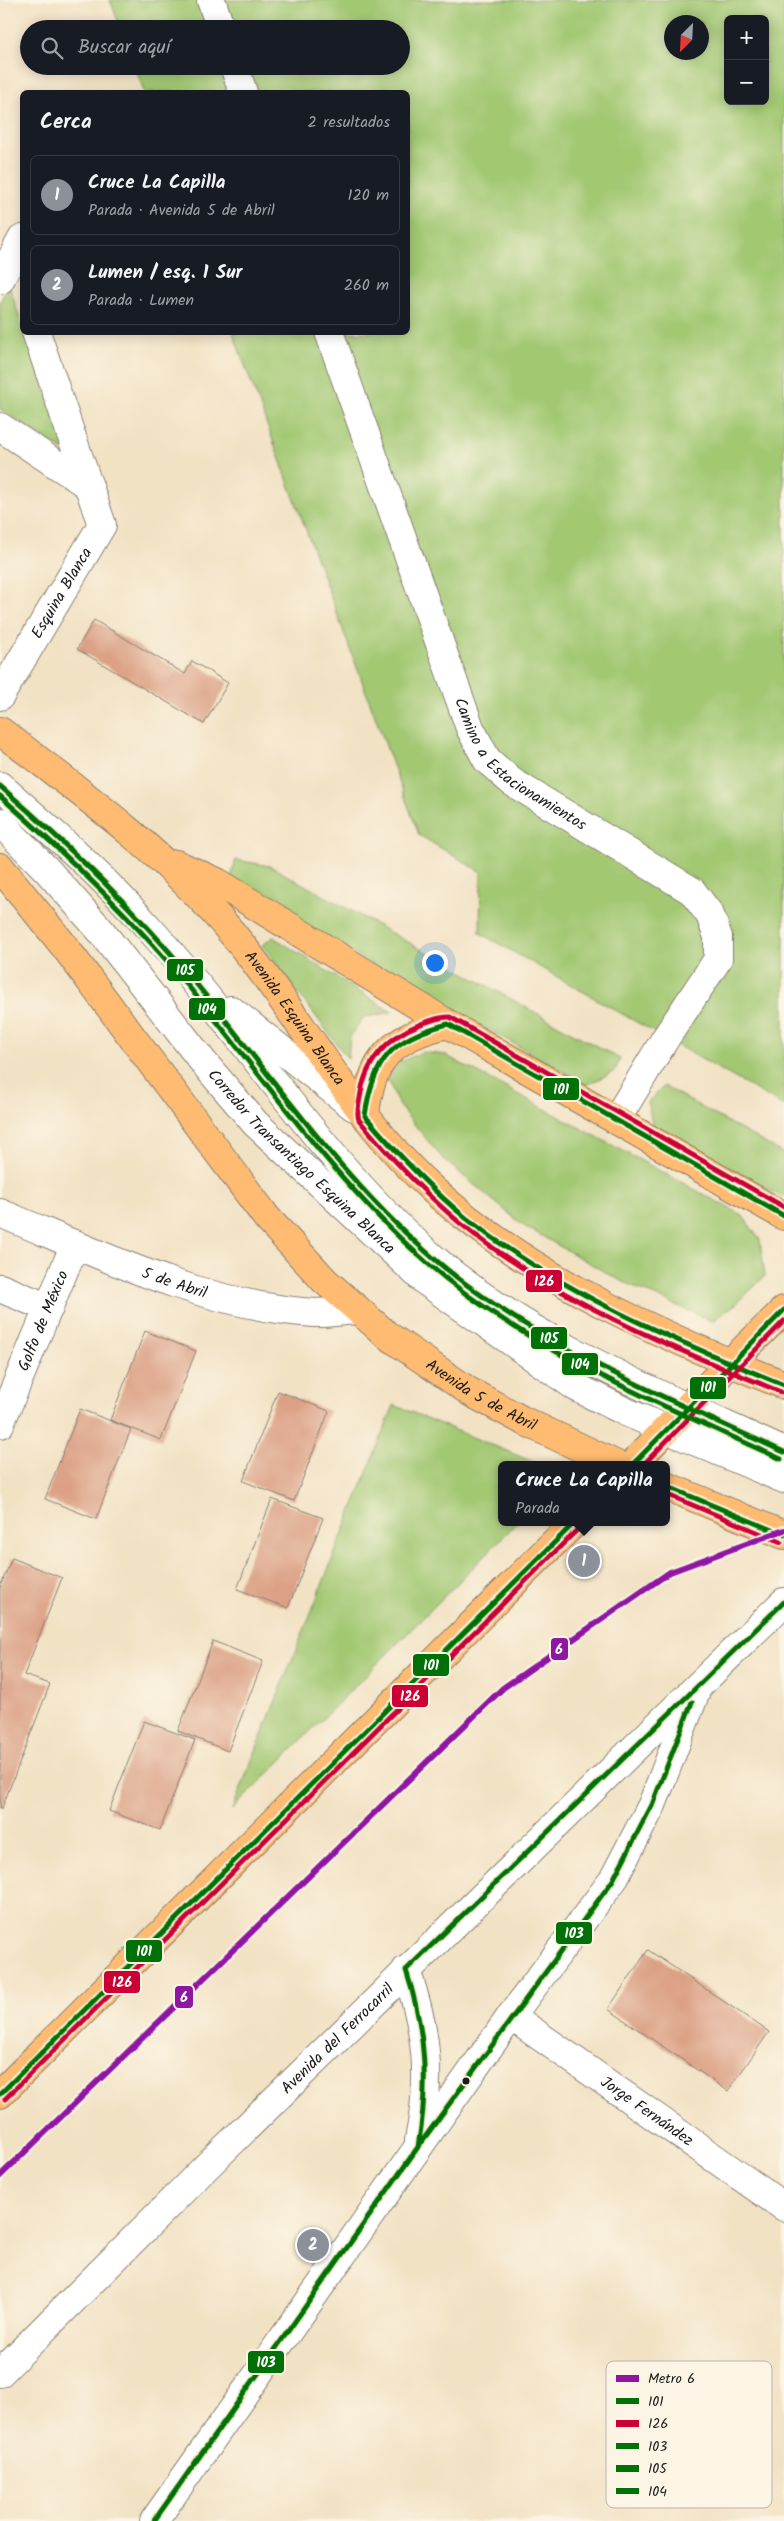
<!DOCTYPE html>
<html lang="es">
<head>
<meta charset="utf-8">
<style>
  body { margin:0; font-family:Kalam,sans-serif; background:#20242c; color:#f1f3f6 }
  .controls { position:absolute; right:15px; top:15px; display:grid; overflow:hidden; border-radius:8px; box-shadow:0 2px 12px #0003 }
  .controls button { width:45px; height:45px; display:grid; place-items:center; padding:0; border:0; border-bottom:1px solid #363941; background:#171b24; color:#f1f3f6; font:25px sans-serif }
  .compass { position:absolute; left:664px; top:15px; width:45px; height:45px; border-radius:50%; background:#171b24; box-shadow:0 2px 12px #0003; rotate:204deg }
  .you { position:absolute; left:434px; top:962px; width:18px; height:18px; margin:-12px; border:4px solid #fff; border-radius:50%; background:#1a73e8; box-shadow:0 0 0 8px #1a73e833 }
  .badge { display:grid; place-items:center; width:32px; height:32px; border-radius:50%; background:#8c9099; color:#fff; font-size:16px; font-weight:700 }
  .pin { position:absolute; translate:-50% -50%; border:2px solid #fff; box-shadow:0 1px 5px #0006 }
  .popup { position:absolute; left:498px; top:1461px; width:172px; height:65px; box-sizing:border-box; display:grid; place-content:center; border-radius:8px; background:#171b24; filter:drop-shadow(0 1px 4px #0005); font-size:16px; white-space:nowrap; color:#9ea1a6 }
  .popup b { font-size:19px; color:#f1f3f6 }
  .popup::after { content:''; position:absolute; left:50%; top:100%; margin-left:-10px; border:10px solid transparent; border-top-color:#171b24 }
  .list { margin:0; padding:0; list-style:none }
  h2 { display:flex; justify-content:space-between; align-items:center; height:65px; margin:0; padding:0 20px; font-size:21px }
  h2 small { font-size:16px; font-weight:400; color:#9ea1a6 }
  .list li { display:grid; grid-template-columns:32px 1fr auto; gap:15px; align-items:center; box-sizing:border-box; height:80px; margin:0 10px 10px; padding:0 10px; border:1px solid #363941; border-radius:8px }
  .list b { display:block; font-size:19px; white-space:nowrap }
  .list p { margin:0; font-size:16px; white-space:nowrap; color:#9ea1a6 }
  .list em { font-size:16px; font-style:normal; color:#9ea1a6 }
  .icon { flex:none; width:28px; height:28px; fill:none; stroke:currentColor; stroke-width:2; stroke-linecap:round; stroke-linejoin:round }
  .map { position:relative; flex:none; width:784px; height:2521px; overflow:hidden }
  .search { position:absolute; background:#171b24; box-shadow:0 2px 12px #0003; left:20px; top:20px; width:390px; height:55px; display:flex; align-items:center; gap:12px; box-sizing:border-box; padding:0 18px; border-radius:28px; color:#9ea1a6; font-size:19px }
  .panel { position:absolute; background:#171b24; box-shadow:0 2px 12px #0003; left:20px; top:90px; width:390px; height:245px; border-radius:8px }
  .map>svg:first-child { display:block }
</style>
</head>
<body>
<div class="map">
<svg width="784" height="2521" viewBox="0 0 784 2521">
  <rect width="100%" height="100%" fill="#fcf5e5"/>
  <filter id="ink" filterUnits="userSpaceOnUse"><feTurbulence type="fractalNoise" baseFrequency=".02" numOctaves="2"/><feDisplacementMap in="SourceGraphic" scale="10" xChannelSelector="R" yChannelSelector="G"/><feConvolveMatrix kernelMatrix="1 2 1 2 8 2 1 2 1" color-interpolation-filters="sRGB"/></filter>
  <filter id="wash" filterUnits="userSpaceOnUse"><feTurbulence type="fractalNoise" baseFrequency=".0096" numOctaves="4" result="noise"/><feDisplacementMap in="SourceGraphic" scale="20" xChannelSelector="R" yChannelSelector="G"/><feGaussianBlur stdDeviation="1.12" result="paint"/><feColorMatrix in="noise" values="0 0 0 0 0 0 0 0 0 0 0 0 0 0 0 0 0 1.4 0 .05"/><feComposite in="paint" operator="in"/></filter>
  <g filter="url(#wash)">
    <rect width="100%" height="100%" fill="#f2e2c4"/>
    <path fill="#a2c872" stroke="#5f7247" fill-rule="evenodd" d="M110,0H784V1106L480,933L481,872L419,835L233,333L408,332V92H144L135,66H401V29H121ZM728,19H765V101H728ZM672,22H702V52H672Z
      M9,285L22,325V332L25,333L67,453L0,409V302Z
      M236,860L270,866L620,1059L615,1071L587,1085L229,884Z
      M273,937L392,1012L364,1017L350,1036L348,1059L262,945Z
      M422,1052L445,1055L742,1215L760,1240L765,1276L737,1303L712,1321L621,1281L524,1226L443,1159L399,1106L388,1079L400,1062Z
      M664,1086L784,1154V1198L652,1125L648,1102Z
      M394,1405L541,1465H502V1522H518L232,1810Z"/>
    <g id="blocks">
      <path fill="#dba085" d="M94,620L185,674L192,661L228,683L204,724L77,649Z
        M145,1331L196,1351L161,1440L110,1420Z
        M278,1391L329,1411L294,1501L243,1481Z
        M80,1409L131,1429L96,1519L45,1499Z
        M272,1499L323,1518L288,1608L237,1589Z
        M12,1558L62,1578L24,1675L50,1684L2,1808H0V1587Z
        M213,1641L263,1661L228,1751L178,1731Z
        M144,1721L195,1740L160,1830L109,1811Z
        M648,1950L769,2032L728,2091L608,2009Z"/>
    </g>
  </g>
  <g filter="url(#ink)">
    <use href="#blocks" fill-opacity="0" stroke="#877f70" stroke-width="1"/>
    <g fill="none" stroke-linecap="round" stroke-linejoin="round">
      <defs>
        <g id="minor">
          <path d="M211,0L221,29"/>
          <path d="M234,66L243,92"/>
          <path d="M0,280L22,239"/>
          <path id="s1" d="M329,332L470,728L487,760L512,782L692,891L710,915L718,937V959L665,1039L616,1120"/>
          <path d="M0,427L89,486"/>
          <path id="s2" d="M0,696L102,525L36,332"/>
          <path d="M0,786C54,833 108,881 155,935C249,1040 324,1164 432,1257C530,1342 666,1397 784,1452"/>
          <path id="s3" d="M0,822L47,870L101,931L204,1063L255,1123L425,1281L576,1387L626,1412L784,1479"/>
          <path d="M231,1010L354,1107"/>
          <path id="s4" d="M0,1213C101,1255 204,1306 315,1313C329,1313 343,1311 357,1310"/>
          <path d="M0,1288L49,1308"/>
          <path id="s5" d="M0,1424L75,1244"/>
          <path d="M406,1970C427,2030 432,2078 419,2140"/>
          <path id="s6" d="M511,2016L784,2207"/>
          <path id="s7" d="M0,2373L202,2171L784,1602"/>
          <path d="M154,2521L511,2016L613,1880L652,1805L695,1694"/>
        </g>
        <g id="major">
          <path id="s8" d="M0,731C82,793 165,853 232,933C302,1017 352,1117 434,1191C536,1281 660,1335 784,1385"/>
          <path d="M176,864L217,882L448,1024L784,1216"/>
          <path id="s9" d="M0,867L65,947L267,1218L325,1281L387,1335L470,1392L522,1420L617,1465"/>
          <path d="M365,1116C370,1059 392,1036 448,1024"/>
          <path d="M632,1465L730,1363L784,1310"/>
          <path d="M666,1486L784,1535"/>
          <path d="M0,2094L575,1522"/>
        </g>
      </defs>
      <use href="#minor" stroke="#877f70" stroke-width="30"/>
      <use href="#major" stroke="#877f70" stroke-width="30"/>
      <use href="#minor" stroke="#fff" stroke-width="28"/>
      <use href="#major" stroke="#ffbb71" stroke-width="28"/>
      <defs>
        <path id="bus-1" d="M784,1216L448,1024C392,1038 373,1059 365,1116C396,1152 429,1188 466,1218C561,1293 673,1340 784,1385
          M632,1465L784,1310
          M666,1486L784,1535
          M0,2094L575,1522"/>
        <path id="bus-2" d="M781,1392C669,1347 555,1300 460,1223C423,1192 390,1157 359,1120C356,1113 359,1105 360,1098C365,1061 387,1037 421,1024C429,1021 441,1016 450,1017L784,1207
          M643,1465L784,1321
          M666,1494L781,1542
          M5,2099L580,1527"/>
        <path id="bus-3" d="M420,2144L613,1880L652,1805L692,1702
          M154,2521L418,2147C429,2083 426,2032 406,1970L784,1602"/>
        <path id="bus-4" d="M0,786C68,845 132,906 189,975C268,1070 337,1175 432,1257C534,1345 663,1396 784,1452"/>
        <path id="bus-5" d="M0,796C66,854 128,913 184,981C263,1076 332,1179 426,1262C528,1351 659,1403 781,1459"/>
      </defs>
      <use href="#bus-1" stroke="#fcf5e5" stroke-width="9"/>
      <use href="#bus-2" stroke="#fcf5e5" stroke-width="9"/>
      <use href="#bus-3" stroke="#fcf5e5" stroke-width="9"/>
      <use href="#bus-4" stroke="#fcf5e5" stroke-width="9"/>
      <use href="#bus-5" stroke="#fcf5e5" stroke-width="9"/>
      <use href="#bus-1" stroke="#007106" stroke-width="5"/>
      <use href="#bus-2" stroke="#c03" stroke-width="5"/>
      <use href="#bus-3" stroke="#007106" stroke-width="5"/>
      <use href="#bus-4" stroke="#007106" stroke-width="5"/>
      <use href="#bus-5" stroke="#007106" stroke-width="5"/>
      <defs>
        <path id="metro-1" d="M0,2176L503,1688L670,1572L784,1530"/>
      </defs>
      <use href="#metro-1" stroke="#fcf5e5" stroke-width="10"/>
      <use href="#metro-1" stroke="#8e16a1" stroke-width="6"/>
    </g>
  </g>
  <circle fill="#1c1c1c" stroke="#fcf5e5" stroke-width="2" cx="466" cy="2081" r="4.5"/>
  <g text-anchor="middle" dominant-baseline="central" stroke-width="4" stroke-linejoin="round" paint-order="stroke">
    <g font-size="16" fill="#1c1c1c" stroke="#fcf5e5">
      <text stroke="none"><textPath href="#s2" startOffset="120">Esquina Blanca</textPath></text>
      <text stroke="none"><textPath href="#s1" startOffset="482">Camino a Estacionamientos</textPath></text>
      <text stroke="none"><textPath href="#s8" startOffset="414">Avenida Esquina Blanca</textPath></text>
      <text stroke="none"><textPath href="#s3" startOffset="455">Corredor Transantiago Esquina Blanca</textPath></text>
      <text stroke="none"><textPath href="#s4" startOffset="188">5 de Abril</textPath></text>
      <text stroke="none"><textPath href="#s5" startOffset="112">Golfo de México</textPath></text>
      <text stroke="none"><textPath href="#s9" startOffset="721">Avenida 5 de Abril</textPath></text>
      <text stroke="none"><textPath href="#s7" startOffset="475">Avenida del Ferrocarril</textPath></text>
      <text stroke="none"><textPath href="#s6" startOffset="166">Jorge Fernández</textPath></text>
    </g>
  </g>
  <rect x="606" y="2361" width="166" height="147" rx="8" fill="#fcf5e5" stroke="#b9b4a9" stroke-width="1"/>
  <rect x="616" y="2375" width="23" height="7" fill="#8e16a1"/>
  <rect x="616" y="2398" width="23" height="6" fill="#007106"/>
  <rect x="616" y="2420" width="23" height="7" fill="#c03"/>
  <rect x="616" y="2443" width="23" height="6" fill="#007106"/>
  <rect x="616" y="2465" width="23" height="7" fill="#007106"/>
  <rect x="616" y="2488" width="23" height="6" fill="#007106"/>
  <g font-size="14" fill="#1c1c1c">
    <text x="648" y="2383">Metro 6</text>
    <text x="648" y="2406">I01</text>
    <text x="648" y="2428">I26</text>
    <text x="648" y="2451">I03</text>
    <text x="648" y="2473">I05</text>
    <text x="648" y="2496">I04</text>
  </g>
  <g stroke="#fcf5e5" stroke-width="2">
    <rect x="166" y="958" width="38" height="24" rx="5" fill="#007106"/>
    <rect x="188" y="997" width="38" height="24" rx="5" fill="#007106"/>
    <rect x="542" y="1077" width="38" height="24" rx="5" fill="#007106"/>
    <rect x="525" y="1269" width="38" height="24" rx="5" fill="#c03"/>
    <rect x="530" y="1326" width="38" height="24" rx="5" fill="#007106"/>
    <rect x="561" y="1352" width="38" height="24" rx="5" fill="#007106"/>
    <rect x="689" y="1376" width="38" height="24" rx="5" fill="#007106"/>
    <rect x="550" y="1637" width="19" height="24" rx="5" fill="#8e16a1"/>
    <rect x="412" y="1653" width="38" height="24" rx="5" fill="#007106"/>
    <rect x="391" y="1684" width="38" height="24" rx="5" fill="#c03"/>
    <rect x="555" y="1921" width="38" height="24" rx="5" fill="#007106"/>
    <rect x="125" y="1939" width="38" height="24" rx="5" fill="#007106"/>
    <rect x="103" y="1970" width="38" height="24" rx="5" fill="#c03"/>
    <rect x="174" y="1985" width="20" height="24" rx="5" fill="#8e16a1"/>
    <rect x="247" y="2350" width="38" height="24" rx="5" fill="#007106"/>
  </g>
  <g font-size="14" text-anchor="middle" font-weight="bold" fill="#fff">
    <text x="185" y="975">I05</text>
    <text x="207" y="1014">I04</text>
    <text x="561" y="1094">I01</text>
    <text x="544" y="1286">I26</text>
    <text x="549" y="1343">I05</text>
    <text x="580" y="1369">I04</text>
    <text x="708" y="1392">I01</text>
    <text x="559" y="1654">6</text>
    <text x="431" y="1670">I01</text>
    <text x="410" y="1701">I26</text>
    <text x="574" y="1938">I03</text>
    <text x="144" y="1956">I01</text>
    <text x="122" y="1987">I26</text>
    <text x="184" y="2002">6</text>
    <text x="266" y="2367">I03</text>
  </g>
</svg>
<div class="controls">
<button>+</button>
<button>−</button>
</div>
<svg class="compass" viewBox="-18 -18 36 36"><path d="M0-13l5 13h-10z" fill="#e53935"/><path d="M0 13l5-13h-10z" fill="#9ea1a6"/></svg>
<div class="you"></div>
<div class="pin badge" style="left:584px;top:1561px">1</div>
<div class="popup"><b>Cruce La Capilla</b>Parada</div>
<div class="pin badge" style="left:313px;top:2245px">2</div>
<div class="search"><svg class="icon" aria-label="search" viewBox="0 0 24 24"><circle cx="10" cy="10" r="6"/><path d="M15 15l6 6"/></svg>Buscar aquí</div>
<section class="panel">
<h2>Cerca<small>2 resultados</small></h2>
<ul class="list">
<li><span class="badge">1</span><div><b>Cruce La Capilla</b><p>Parada · Avenida 5 de Abril</p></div><em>120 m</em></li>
<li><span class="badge">2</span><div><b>Lumen / esq. 1 Sur</b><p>Parada · Lumen</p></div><em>260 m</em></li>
</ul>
</section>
</div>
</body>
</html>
